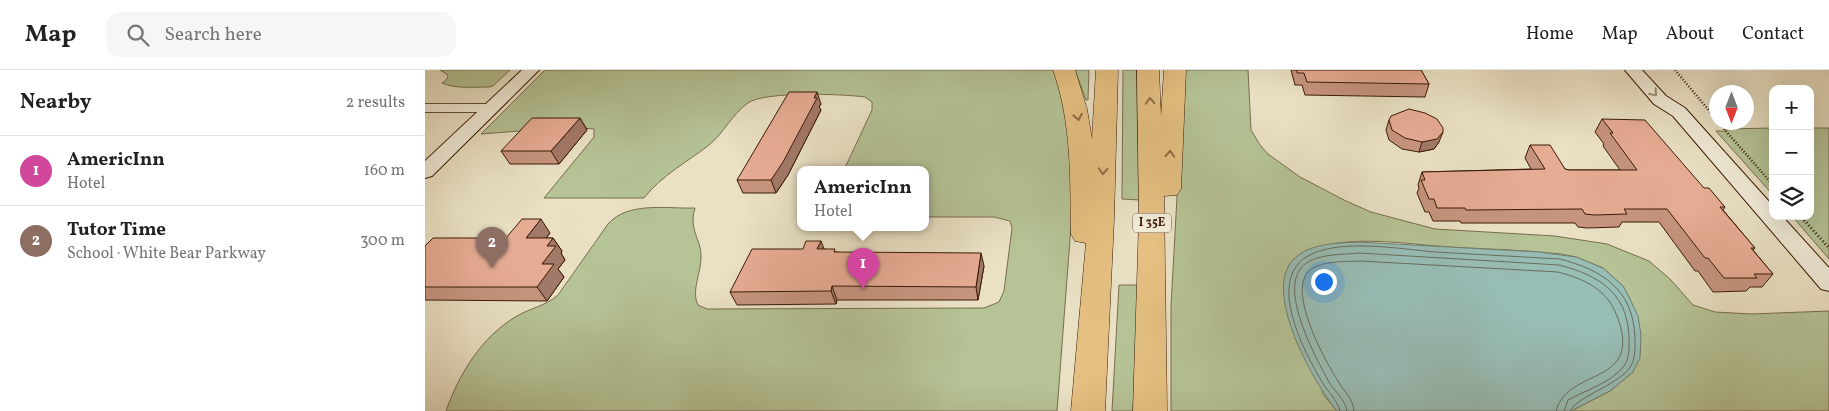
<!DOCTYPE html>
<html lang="en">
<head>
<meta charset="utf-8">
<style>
  body { margin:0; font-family:Vollkorn,serif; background:#f6f6f6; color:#222 }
  .controls { position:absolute; right:15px; top:15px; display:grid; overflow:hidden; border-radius:10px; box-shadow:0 5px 20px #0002 }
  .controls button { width:45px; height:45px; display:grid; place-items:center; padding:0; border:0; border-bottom:1px solid #e0e0e0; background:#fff; color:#222; font:25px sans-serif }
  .compass { position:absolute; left:1284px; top:15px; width:45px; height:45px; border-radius:50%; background:#fff; box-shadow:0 5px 20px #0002; rotate:180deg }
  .you { position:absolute; left:898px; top:211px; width:18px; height:18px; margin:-12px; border:4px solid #fff; border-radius:50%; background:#1a73e8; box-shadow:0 0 0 8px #1a73e833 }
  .badge { display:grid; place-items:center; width:32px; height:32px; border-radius:50%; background:#b45309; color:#fff; font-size:16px; font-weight:700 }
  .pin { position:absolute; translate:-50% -41px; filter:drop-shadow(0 1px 2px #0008) }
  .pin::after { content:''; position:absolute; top:26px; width:18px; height:15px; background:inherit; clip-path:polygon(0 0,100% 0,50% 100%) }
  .popup { position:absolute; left:372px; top:96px; width:132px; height:65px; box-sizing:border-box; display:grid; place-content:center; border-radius:10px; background:#fff; filter:drop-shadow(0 1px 4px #0005); font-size:16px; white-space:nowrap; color:#767676 }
  .popup b { font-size:19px; color:#222 }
  .popup::after { content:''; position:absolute; left:50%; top:100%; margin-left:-10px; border:10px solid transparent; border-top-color:#fff }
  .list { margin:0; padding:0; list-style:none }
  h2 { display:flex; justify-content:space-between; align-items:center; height:65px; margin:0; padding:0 20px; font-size:21px }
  h2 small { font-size:16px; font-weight:400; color:#767676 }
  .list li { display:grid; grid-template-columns:32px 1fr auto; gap:15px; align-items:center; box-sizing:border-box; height:70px; padding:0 20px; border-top:1px solid #e0e0e0 }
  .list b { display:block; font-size:19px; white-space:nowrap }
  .list p { margin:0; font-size:16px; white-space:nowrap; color:#767676 }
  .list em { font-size:16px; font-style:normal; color:#767676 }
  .icon { flex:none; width:28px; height:28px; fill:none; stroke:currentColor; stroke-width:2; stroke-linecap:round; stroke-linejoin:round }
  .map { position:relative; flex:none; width:1404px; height:341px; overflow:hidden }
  header { display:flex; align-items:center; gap:30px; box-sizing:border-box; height:70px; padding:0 25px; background:#fff; border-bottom:1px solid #e0e0e0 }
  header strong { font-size:24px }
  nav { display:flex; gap:28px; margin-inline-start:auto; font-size:18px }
  .search { width:350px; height:45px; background:#f6f6f6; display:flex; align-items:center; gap:12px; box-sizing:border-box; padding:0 18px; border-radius:15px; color:#767676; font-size:19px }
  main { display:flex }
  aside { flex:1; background:#fff }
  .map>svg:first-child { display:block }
</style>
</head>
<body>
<header>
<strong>Map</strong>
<div class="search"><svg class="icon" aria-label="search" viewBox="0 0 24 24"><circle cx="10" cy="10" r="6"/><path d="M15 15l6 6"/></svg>Search here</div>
<nav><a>Home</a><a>Map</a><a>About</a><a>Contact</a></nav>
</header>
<main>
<aside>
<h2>Nearby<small>2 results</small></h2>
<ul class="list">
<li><span class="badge" style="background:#d1479c">1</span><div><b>AmericInn</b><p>Hotel</p></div><em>160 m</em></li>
<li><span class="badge" style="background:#8d6e63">2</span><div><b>Tutor Time</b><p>School · White Bear Parkway</p></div><em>300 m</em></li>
</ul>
</aside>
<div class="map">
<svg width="1404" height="341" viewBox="0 0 1404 341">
  <rect width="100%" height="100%" fill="#eae1c5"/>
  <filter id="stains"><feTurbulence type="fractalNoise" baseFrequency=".004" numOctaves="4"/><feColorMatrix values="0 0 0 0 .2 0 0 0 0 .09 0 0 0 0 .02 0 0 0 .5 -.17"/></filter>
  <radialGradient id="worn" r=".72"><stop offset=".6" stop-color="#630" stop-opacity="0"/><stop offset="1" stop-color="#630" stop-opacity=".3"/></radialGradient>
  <path fill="#b5c396" stroke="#786e4e" d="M15,0H85L68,16L64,17C49,17 31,19 17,13L22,9L23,5Z
    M120,0H634L646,40V156L632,341H21C34,304 57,266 92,246C105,238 121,236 133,225L183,154C203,131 243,139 270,138C263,161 277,169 276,188C276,203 266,221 273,235L282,239L559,238L574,232L579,221L587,158L585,151L569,147H501L500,100H419L447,40V32L440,27C419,24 339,21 323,33C307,44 299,63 284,75C261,93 237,105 219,128H119L169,67V59L146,57L56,64Z
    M650,0H664L663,30H661Z
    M698,0H713L715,130L697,129Z
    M759,0H823L826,60L835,75L843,84L875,107L921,131L946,142L1010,159L1130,166L1182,174L1224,191L1245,209L1268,235L1290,242L1327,244L1404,241V341H1146L1185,321L1208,302L1205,229L1198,216L1178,198L1151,187L1136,184C1099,180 1061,179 1024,177C978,174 910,161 870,188L898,324L912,341H746V236Z
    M1348,58V125L1291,61H1301L1300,59Z
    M1385,58H1404V189L1367,146H1385Z
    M694,215H713L708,341H687Z"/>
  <path fill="#98bdb5" stroke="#727c6f" d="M934,172L1114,182L1151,187L1178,198L1198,216L1205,229L1213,246L1216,265L1215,288L1208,302L1185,321L1146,341H912C889,313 836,221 869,189C885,173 913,173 934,172Z"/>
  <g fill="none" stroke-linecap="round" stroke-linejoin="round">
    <path stroke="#696c5e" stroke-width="1" d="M915,341C912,329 903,322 897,312C883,288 867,257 864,228C863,211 867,195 883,186C914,168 975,179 1010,182C1052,184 1093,187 1135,189C1177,200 1208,219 1210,267C1210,278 1211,291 1203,300C1189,316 1152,327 1145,341
      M922,341C920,329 910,322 904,312C891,288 855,223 876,198C888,183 917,185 934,183L1134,195C1173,205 1202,222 1204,266C1204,276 1205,288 1199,296C1186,313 1161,320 1143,330L1139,341
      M929,341C928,328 919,322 913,311C900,291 863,223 883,202C895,190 920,192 935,191L1133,202C1159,209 1182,219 1192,246C1219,317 1143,296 1131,341"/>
    <defs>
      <path id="street" d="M0,34H68L74,38L68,42H0Z"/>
      <path id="secondary" d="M97,0H114L7,106L0,108V91Z
        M1200,0H1217L1241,26L1260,38L1348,136V146H1357L1404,198V221L1396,219L1248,46L1229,34Z"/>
      <path id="highway" d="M628,0H650L662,39L667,69L671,0H693L689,149L680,341H646L661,173L650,171L646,164C645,108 647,53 628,0Z
        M712,0H734L736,47L739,0H761L756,119L752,125L739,126L742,341H708L714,148Z"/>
    </defs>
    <use href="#street" stroke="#664c36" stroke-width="2"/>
    <use href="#secondary" stroke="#3a1a07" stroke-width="2"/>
    <use href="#highway" stroke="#3a1a07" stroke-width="1"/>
    <path stroke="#3a1a07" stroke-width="2.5" stroke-dasharray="1 2" stroke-linecap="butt" d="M1250,0L1292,50
      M1293,52L1348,115
      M1375,146L1380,151"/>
    <path stroke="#3a1a07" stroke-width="3" stroke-dasharray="1 2.5" stroke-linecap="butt" d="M1379,150L1404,178"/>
    <use href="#street" fill="#f1ecd9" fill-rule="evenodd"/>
    <use href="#secondary" fill="#f1ecd9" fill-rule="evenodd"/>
    <use href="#highway" fill="#e5c082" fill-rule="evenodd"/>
  </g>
  <path fill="#c7947f" stroke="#3a1a07" d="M866,0H996L1004,14L1000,27L880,25L877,15H870Z
    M396,34L394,37L396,40L363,105L351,123H318L312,110Z
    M155,48L162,60L134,94H85L76,81Z
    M1177,49L1279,118L1300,137L1298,140L1330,178L1328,180L1348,204L1337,217H1325L1321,221L1288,222L1273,201H1270L1234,152H1197L1194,157L1162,158L1153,157L1150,153H1036L1035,151H1008L1004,142H1000L992,123L994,118L993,115L997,102L1106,99L1100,88L1105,75L1140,99L1144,100H1195L1178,76L1179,74L1170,62Z
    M964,50L1014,72L1009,79L994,82L977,79L964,70L961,60Z
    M125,163L121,168H128L137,181L136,183L140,190L133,199L139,207L122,231L0,230V176Z
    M399,179L411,182L559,196L553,230H412L411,234L312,235L305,222Z"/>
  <path fill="#a27868" stroke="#3a1a07" d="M392,22L396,34L394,37L396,40L363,105L351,123L346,110Z
    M155,48L162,60L134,94L126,81Z
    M1018,62L1014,72L1009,79L994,82L997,72Z
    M116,149L125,163L111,181L101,168Z
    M128,168L137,181L136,183L140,190L133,199L139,207L122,231L112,217L122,176Z
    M396,171L401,184L392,179Z
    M556,183L559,196L553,230L551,217Z
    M407,216L412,230L411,234L406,221Z"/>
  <path fill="#e7ac94" stroke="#3a1a07" d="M872,0H996L1004,14L882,12L879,3H872Z
    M364,22H392L389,28H392L358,92L346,110H312Z
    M984,39L1000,43L1012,49L1018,58V62L1012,69L997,72L980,68L967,60L964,50L966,46Z
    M107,48H155L126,81H76Z
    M1177,49L1220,50L1279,118H1284L1300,137H1295L1330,178H1326L1348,204H1329L1332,208H1299L1283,188H1280L1242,139H1199L1202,144L1169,145L1160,144L1157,139L1041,140L1040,138H1012L1009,129H1004L996,110H1000L997,102L1120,99L1105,75H1125L1140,99L1144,100H1212L1185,63H1188Z
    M97,149H116L101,168H128L122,176H131L117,194H129L112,217H0V176L8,168H81Z
    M381,171H396L392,179H410L409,182L556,183L551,217L407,216L406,221L305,222L327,179H378Z"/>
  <defs><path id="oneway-chevron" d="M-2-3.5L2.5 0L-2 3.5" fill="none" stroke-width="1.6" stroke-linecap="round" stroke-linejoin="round" transform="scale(1.25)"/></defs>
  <use stroke="#9f8e7a" href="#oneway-chevron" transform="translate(1229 23) rotate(49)"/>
  <g stroke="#906d44">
    <use href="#oneway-chevron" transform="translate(725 31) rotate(-93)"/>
    <use href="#oneway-chevron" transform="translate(653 47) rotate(80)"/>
    <use href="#oneway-chevron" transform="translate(745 84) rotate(-87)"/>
    <use href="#oneway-chevron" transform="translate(678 101) rotate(93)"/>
  </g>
  <g text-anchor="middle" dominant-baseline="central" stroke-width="4" stroke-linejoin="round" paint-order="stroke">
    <rect fill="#f1ecd9" stroke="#715946" stroke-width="1" x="708" y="143.5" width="38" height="19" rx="4"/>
    <g font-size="12" font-weight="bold" fill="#3a1a07">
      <text x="727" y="153">I 35E</text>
    </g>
  </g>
  <rect width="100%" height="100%" filter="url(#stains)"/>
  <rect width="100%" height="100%" fill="url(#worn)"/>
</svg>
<div class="controls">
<button>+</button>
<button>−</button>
<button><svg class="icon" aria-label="layers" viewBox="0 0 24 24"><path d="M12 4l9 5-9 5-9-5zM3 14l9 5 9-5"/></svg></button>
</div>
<svg class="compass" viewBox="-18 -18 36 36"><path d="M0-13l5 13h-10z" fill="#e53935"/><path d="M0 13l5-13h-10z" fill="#767676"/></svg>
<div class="you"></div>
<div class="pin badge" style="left:438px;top:219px;background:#d1479c">1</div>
<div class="popup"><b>AmericInn</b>Hotel</div>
<div class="pin badge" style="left:67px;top:198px;background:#8d6e63">2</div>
</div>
</main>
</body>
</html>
